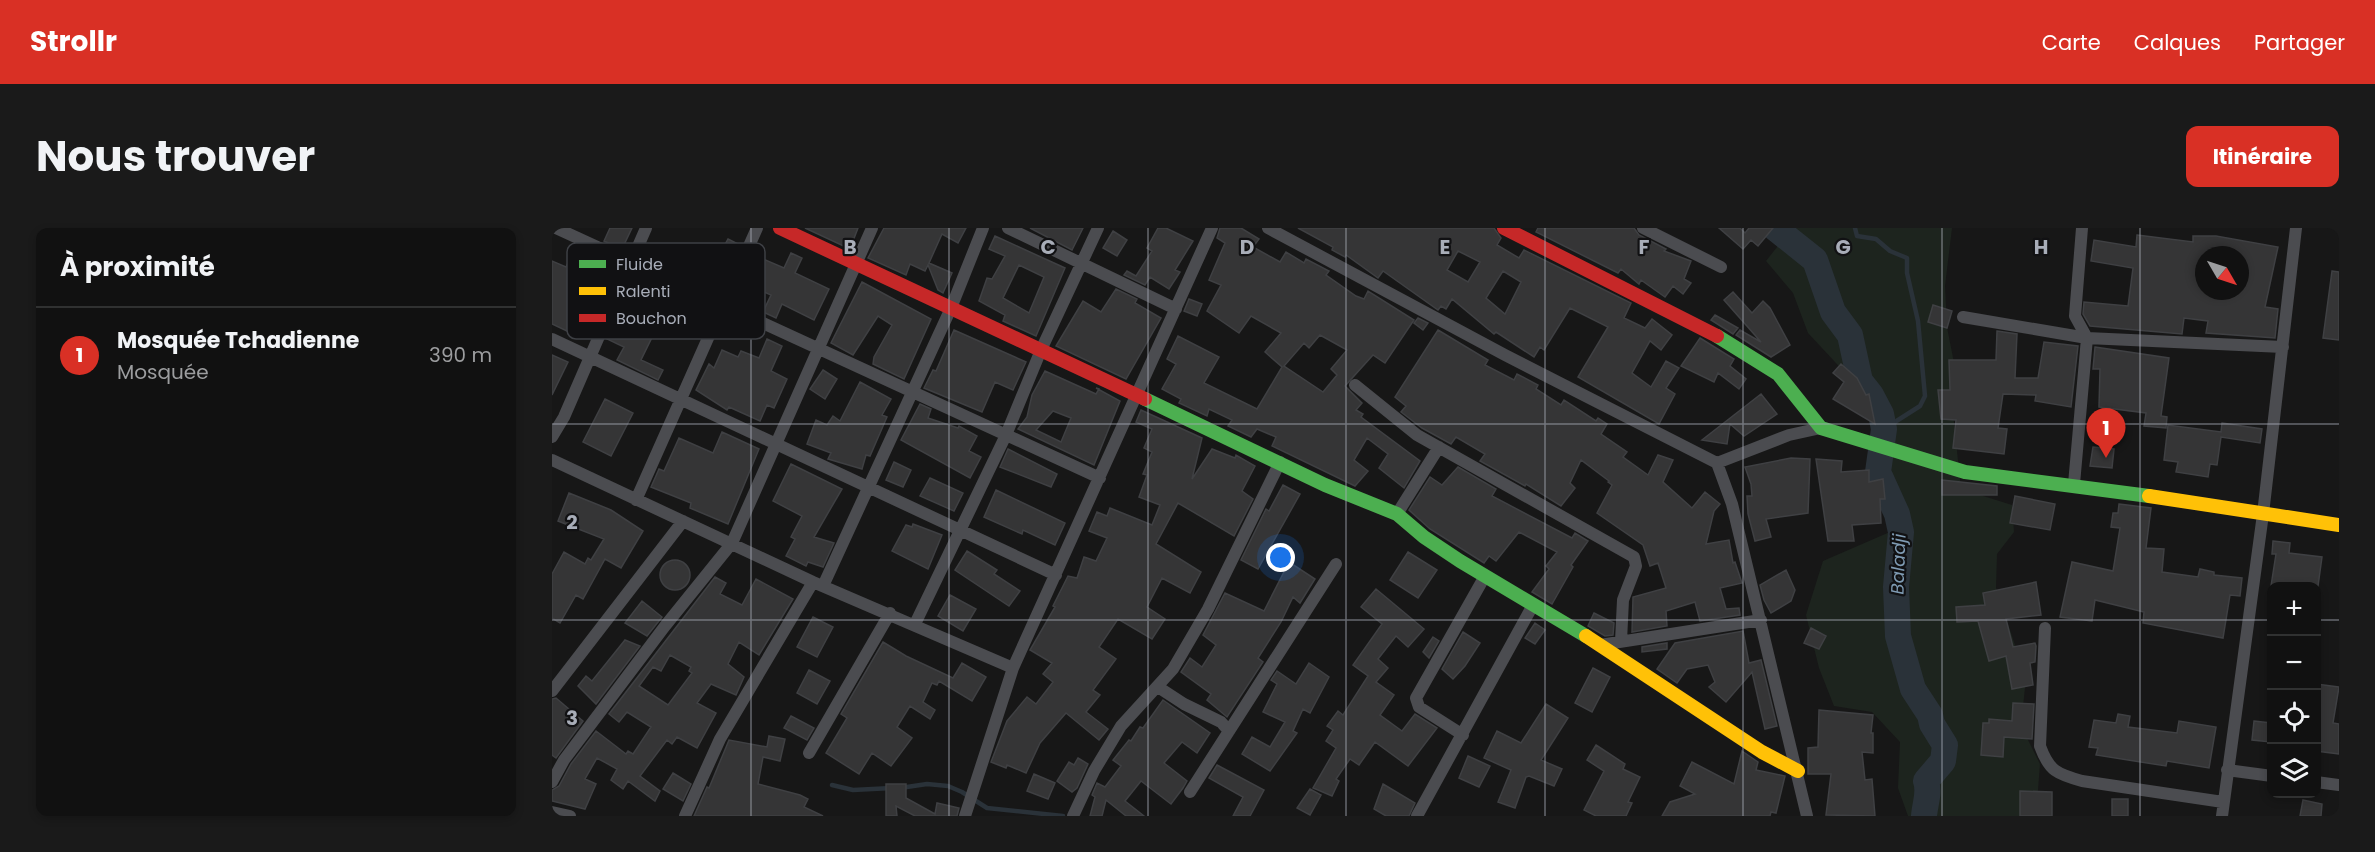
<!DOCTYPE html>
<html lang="fr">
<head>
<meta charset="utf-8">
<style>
  body { margin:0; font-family:Poppins,sans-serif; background:#1a1a1a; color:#f1f3f6 }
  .controls { position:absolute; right:18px; bottom:18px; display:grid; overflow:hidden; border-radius:12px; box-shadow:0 3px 9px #0003 }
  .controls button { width:54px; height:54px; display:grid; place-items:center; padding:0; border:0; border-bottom:2px solid #303131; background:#111; color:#f1f3f6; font:30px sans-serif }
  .compass { position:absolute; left:1643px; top:18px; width:54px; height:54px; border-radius:50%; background:#111; box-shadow:0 3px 9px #0003; rotate:129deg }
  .you { position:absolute; left:729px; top:330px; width:21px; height:21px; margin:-15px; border:4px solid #fff; border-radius:50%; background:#1a73e8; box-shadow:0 0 0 9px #1a73e833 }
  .badge { display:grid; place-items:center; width:39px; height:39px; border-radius:50%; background:#d93025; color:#fff; font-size:20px; font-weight:700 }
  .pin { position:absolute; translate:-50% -50px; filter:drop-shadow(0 2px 3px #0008) }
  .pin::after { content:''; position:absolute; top:32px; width:21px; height:18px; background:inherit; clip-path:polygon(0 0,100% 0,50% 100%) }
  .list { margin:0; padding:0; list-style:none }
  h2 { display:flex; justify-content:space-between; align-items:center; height:78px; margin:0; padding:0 24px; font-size:26px }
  h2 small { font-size:20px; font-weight:400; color:#9c9d9f }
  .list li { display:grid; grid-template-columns:39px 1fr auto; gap:18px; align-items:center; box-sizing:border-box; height:96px; padding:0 24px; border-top:2px solid #303131 }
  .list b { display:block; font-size:22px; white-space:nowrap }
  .list p { margin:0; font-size:20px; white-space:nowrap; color:#9c9d9f }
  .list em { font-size:20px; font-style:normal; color:#9c9d9f }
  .icon { flex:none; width:33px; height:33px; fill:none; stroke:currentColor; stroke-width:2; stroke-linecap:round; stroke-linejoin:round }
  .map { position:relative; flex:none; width:1787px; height:588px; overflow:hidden; border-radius:12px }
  header { display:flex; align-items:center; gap:36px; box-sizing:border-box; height:84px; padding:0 30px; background:#d93025; color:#fff }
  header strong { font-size:28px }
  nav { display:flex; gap:33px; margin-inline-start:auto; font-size:21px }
  .intro { display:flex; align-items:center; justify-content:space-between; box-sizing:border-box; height:144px; padding:0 36px }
  h1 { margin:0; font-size:42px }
  .button { padding:15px 27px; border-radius:12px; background:#d93025; color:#fff; font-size:21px; font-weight:700 }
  main { display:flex; gap:36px; padding:0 36px }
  aside { flex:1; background:#111; border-radius:12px; box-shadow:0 3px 9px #0003 }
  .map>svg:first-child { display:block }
</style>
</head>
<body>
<header>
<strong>Strollr</strong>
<nav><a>Carte</a><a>Calques</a><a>Partager</a></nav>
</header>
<div class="intro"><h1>Nous trouver</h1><a class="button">Itinéraire</a></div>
<main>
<aside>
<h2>À proximité<small></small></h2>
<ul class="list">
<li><span class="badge">1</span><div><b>Mosquée Tchadienne</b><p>Mosquée</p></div><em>390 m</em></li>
</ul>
</aside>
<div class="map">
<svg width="1787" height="588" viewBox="0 0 1787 588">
  <rect width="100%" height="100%" fill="#171717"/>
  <path fill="#1d241e" d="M1218,0H1400L1393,58L1395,99L1403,140L1399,166L1409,261L1460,277L1462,304L1445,326L1444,360L1474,450L1469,498L1488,536L1484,588H1356L1346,560L1348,514L1320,484L1282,478L1267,440L1254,387L1271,333L1347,300L1348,284L1340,252L1335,199L1310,163L1256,105L1241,65L1214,33L1229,14Z"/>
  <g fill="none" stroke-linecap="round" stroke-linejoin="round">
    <path stroke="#2a3239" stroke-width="4.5" d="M1303,0L1305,8L1324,11L1338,23L1355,30V45L1366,93L1373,168L1368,178L1332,201
      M280,557L301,562L340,560
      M348,560L375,556L396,558L410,564L435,580L511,588"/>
    <path stroke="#2a3239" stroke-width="26" d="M1223,0L1263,32L1281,84L1298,107L1308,153L1319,167L1329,186L1332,201L1326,244L1345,286L1349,304L1344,359L1346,408L1361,461L1378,487L1380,496L1393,517L1391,533L1374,553C1378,565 1373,575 1372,588"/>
  </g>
  <path fill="#353536" stroke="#3f4043" stroke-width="1.5" fill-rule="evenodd" d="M58,0H80L70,21L52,13Z
    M253,0H306L298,21Z
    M332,0H414L406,15L390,6L377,35L400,45L391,65L386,62L376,37L373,43L358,36L354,47L316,30Z
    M478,0H531L520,22Z
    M606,0H614L641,13L623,42L628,44L617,61L598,49L593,57L572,47L575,43L584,48L600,23L595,20Z
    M668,0H689L707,11L701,19L728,34L734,24L752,35L754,31L777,43L774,47L804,68L812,71L816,63L862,92L833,135L821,127L793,158L810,175L804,182L811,186L809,189L868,233L852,260L827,240L836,226L815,210L802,232L816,243L803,258L720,218L724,209L705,201L699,209L676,198L680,192L657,181L655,188L627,175L629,171L610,161L624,136L615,131L626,108L667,129L652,155L705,181L730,139L713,124L729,105L699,88L687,105L655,83L669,57L657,52L673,15L665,10ZM768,107L795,122L779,141L785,147L771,164L732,138L752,115L757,120Z
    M746,0H942L949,10L945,17L967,30L972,22L1079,75L1072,90L1093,100L1100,91L1120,107L1109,122L1098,113L1080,145L1099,159L1114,133L1127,140L1114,160L1123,166L1107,196L1026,149L1056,99L1018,80L992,122L988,119L982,129L944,104L942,106L900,71L894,81L889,78L886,82L831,43L826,50L794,27L793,29L780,22L781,19ZM906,23L928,34L916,54L895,42ZM951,43L969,54L953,86L934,70Z
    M986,0H1082L1087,7L1114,21L1112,23L1139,33L1132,51L1139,55L1131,66L1121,58L1113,69L1089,52L1087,56L1069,41L1066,45L984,4Z
    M1167,0H1188L1193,5L1197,0H1221L1206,18L1199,12L1191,21Z
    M561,3L575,12L565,28L551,20Z
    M1585,7L1641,14V8H1664L1726,19L1713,79L1726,81L1723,110L1654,105L1656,93L1632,90L1630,106L1538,98L1531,86L1532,74L1576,78L1581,40L1539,33L1542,12L1584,19ZM1652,27H1688V63H1652Z
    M443,8L513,40L484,108L451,93L453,87L427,73L435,50L440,51L453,28L437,21ZM467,37L492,49L477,85L451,70Z
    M176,11L186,16L187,20L175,47L172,46L163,62L125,44L130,33L144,39L150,28L163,35Z
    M239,25L250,30L243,45L277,61L262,92L230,76L224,90L211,84L219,67L190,54L202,27L232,40Z
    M20,26L37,33L26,60L48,69L41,83L29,78L17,104L0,96V33L14,39Z
    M1780,43L1787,44V112L1771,110Z
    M82,49L154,79L148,99L112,85L89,132L111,142L106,152L65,132L72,119L55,111Z
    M310,54L379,91L352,151L321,136L322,129L340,97L326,88L301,127L279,115Z
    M564,61L585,71L583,75L609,90L574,151L504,118L531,73L549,84Z
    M1181,64L1200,85L1211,73L1218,80L1238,117L1219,129L1184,107L1188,102L1209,114L1172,72Z
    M637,71L650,76L645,88L632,83Z
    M1381,77L1400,83L1395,100L1376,94Z
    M1163,87L1186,100L1181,106L1159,92Z
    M866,90L876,95L871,102L862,95Z
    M402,102L474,134L461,162L443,154L430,184L372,160L381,142L384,143Z
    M886,102L936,132L933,137L962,152L965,146L986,157L984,161L1009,177L1012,172L1044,193L1046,190L1055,196L1049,206L1075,224L1071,229L1096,247L1106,227L1121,232L1111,254L1140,280L1153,264L1168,276L1162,283L1154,316L1177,312L1181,335L1183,334L1190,355L1168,360L1174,381L1187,380L1188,387L1148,393L1143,374L1114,383L1115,398L1080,404L1081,369L1114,360L1106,335L1098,338L1091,317L1045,285L1060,257L1056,254L1057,253L1029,232L1018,255L1023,260L1009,278L974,256L973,258L928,233L933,226L904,209L899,216L870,200L849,184L854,178L843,169Z
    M1445,103L1465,106L1463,150H1486L1492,114L1526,118L1519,179L1483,173L1484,167L1451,166L1446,200L1455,201L1452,226L1401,220L1404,192L1389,191L1386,162H1398L1397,132H1444Z
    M1148,110L1182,131L1178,138L1194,151L1187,161L1166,145L1162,154L1129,138Z
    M215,111L230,118L219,143L235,151L222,180L215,177L208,193L177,179L175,182L144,162L157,136L162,140L170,122L186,129L189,123L207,130Z
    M1543,119L1617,130L1609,188L1615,189L1614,200L1592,198L1594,185L1547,179L1548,141H1541Z
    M0,127L16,134L0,167Z
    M1289,136L1305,150L1314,167L1317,166L1323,196L1281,171L1292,154L1281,145Z
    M271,142L285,151L273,171L258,161Z
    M493,143L544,166L547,161L544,160L568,173L542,237L466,201L475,189L480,167ZM501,183L519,190L509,214L484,202Z
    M308,154L339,171L330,187L335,189L318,228L314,227L310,241L276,231L279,225L255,216L264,192L275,197L281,188L288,193Z
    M1209,166L1225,186L1192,208L1178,196L1175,216L1150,212Z
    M53,171L81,185L59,228L31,214Z
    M368,176L379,181L376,190L406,200L407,198L425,208L417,223L429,229L418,250L349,212Z
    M589,182L650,210L640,251L660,221L683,230L684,227L703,238L690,263L701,271L682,308L626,275L604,316L649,344L638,365L610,350L595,379L613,391L600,411L566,391L547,419L564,431L541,462L548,467L534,484L556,501L547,512L514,485L488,515L474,545L455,537L454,540L439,534L455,493L475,469L484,476L501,454L491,446L500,435L478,422L503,379L501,378L516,348L525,350L532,329L544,333L555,310L537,303L545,284L555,288L558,280L600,297L608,277L587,269L595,247L591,246L600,224L592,220L600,201L584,194Z
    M1670,195L1710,201L1708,215L1669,209L1665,237L1658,236L1656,249L1624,244L1626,234L1612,232L1616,197L1669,204Z
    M170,204L207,221L176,296L138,280L139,275L99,259L107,241L112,243L127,210L161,225Z
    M1541,219L1562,221L1560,240L1538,238Z
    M456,221L505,246L499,259L448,239Z
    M1239,230L1258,231L1256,285L1214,291L1219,309L1203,313L1196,286L1195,268H1200L1199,256L1193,239Z
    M1264,231L1290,233L1289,244L1317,242V254L1331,251L1333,271H1328L1329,295L1300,297L1302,313H1276Z
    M342,234L359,242L351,259L334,252Z
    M239,236L290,261L262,309L282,315L271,339L256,334L254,338L234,328L243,311L239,309L250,288L221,273Z
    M906,239L944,261L940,268L1020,310L1023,305L1036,313L1019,337L1021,339L1000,376L980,364L997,341L994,338L1005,324L967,304L944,333L937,328L932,335L878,301L857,282L878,249L890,257Z
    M378,250L411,265L402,283L368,268Z
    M1390,252L1445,258V267H1390Z
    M731,257L748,266L706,341L689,332L714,281L717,283Z
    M444,262L513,295L503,317L471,302L470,306L432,289Z
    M17,265L59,282L91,303L69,340L53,331L31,371L24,367L8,395L0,390V346L12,324L33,336L36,330L39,332L52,311L6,293Z
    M1463,268L1503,276L1498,302L1458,295Z
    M1567,276L1599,280L1594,320L1612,321L1610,344L1646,349L1648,341L1662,344V347L1690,350L1688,368L1678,367L1671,410L1591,395L1592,384L1543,372L1540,393L1508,389L1520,334L1561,343L1568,300L1559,299L1561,285H1566Z
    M361,296L390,307L376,341L340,323L354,297L360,299Z
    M1721,313L1738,315L1737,325L1770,329L1766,358H1719L1724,326H1720Z
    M415,323L445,342L442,346L468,363L457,378L403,342Z
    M856,324L885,342L866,370L838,352Z
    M108 347a15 15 0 1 1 30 0a15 15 0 1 1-30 0Z
    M737,334L763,351L748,375L741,369L729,394L706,430L711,434L675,489L655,472L659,466L629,444L638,430L650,439L664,417L651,407L673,365L712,383Z
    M1234,342L1243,362L1239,373L1219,385L1212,372L1208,357Z
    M163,349L174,355L168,366L190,377L204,351L241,371L207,427L187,414L176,436L192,449L184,467L159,456L145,475L164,485L145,520L125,509L120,516L115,512L88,548L108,563L103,573L76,553L71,561L59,552L65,541L45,530L33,551L44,556L33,581L0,573V562L7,558L19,536L44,503L74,526L76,523L81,526L99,499L75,484L67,494L57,486ZM118,427L139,439L137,443L140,445L116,477L87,458L101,439L109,443Z
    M1484,354L1489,387L1454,391L1461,419L1483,415L1484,418L1483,434L1478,435L1481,457L1460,461L1454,428L1437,433L1426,393L1405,394L1404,379L1433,377L1431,365Z
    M824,361L872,401L856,419L844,408L826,431L836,440L824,454L842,467L828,487L850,503L863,486L885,500L856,538L823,514L807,537L798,531L784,551L787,553L780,568L761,560L784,520L774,513L781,502L775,498L786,483L791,487L816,448L801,437L830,396L809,379Z
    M398,367L424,381L411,403L386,388Z
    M90,373L110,389L95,408L73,395Z
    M1042,385L1062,395L1061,407L1053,408L1036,398Z
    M261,389L281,399L265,429L245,419Z
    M983,395L993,402L983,416L973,410Z
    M1259,400L1274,408L1267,421L1252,415Z
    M1191,403L1197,435L1209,432L1225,498L1213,501L1200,444L1174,474L1157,459L1163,454L1156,437L1135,441L1125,455L1105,441L1123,415Z
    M911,404L928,415L913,438L901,451L890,441Z
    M881,409L887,413L877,430L871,424Z
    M73,412L88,418L44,476L26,458L34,448L40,453Z
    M331,414L354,428L401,450L410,435L434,449L420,473L387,453L385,457L380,455L371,474L383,482L378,491L358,478L345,499L360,510L339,538L320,525L307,546L274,525L295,490L289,486Z
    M1115,415V421L1090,424V419Z
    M757,435L777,449L758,485L751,481L741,503L745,505L718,543L690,526L700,509L718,519L733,494L711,484L725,456L719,452L725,443L744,456Z
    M1041,440L1058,449L1040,484L1023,475Z
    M257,442L278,453L265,476L245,465Z
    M1764,456L1787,459L1781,495L1787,496V526L1764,523Z
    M4,470L31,493L4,530L0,527V471Z
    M611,472L658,505L645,525L630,514L612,535L635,553L631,560L619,576L589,553L573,573L592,588H574L554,572L550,588H538L543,569L540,567L545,555L553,559L569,538L561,532L577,512L579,513L588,499L591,500Z
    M1461,475L1482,476L1480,511L1452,509L1451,529L1429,527L1431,495H1437V491L1460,493Z
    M994,476L1016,490L989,532L1010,541L1002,558L977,548L974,549L963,580L946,574L959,542L932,530L945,503L969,515Z
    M1267,482L1321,487L1319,505H1321V525L1310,524L1313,552L1320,551L1323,588L1274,587L1279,546H1256V520L1266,519Z
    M1566,486L1578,488L1576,499L1625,505L1627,493L1664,499L1657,540L1615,533L1614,538L1544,527L1546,520L1537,519L1542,492L1564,495Z
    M239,488L262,500L255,512L232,500Z
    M1702,493L1719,495V514L1700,512Z
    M217,508L233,511L228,533L211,529L206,556L248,567L256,571L252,579L271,588H142L155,559L157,560L177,512L215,519Z
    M1044,517L1073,536L1071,541L1088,549L1076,574L1080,575L1074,588H1044L1032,582L1052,543L1035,532Z
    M1190,523L1206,534L1204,542L1233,548L1224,585L1219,584L1218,588H1110L1118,574L1143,566L1128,558L1140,534L1182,556Z
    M916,528L938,538L927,559L907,550Z
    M526,530L536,536L525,560L520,564L505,553L517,534L522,537Z
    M665,537L712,562L698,588H681L691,569L657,550Z
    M121,545L139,556L131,573L111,561Z
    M482,546L503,555L496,571L475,563Z
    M334,556H354V570L383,586L385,575L407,580L405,588H363L344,578L345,588H334Z
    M831,556L863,575L857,588H834L822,581Z
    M758,561L769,567L758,587L745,580Z
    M1468,563L1500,564V588H1468Z
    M1560,571H1576V588H1560Z
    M1751,572L1770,576L1769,588H1748Z"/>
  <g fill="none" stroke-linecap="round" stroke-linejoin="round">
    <path stroke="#4b4c50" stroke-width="12" d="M4,0L548,250
      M456,0L624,81
      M716,0L953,127L1165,235L1180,276L1255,588
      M1091,0L1169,39
      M1411,89L1535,110L1731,119
      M0,111L504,347
      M803,157L865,207L1082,329L1084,338L1071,372L1069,413
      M0,209L12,189L94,0
      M0,232L261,354L461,440
      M1165,235L1237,207L1269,200
      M1522,256L1535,110L1523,88L1530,0
      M84,272L205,0
      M845,286L887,219
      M271,358L399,80L431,0
      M363,396L454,207L489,122L546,0
      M1493,400L1488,518C1497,543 1505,546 1530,553L1671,574
      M1048,417L1209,392
      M606,459L632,476L669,494L677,503
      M0,463L131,293
      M911,507L867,479L864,470L933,348
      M257,525L338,385
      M1675,542L1720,548
      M0,554L12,532L113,398L180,315L320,0
      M1764,554L1787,557
      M638,564L784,336
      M0,584L18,588
      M133,588L168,511L261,354
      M413,588L461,440L660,0
      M521,588L542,543L569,498L621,441L656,381L728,234
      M865,588L981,377
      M1670,588L1711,286L1744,0"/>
    <path stroke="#4caf50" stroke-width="14" d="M1165,108L1226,146L1269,200L1413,244L1597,268
      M593,171L773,257L845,286L872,309L908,333L1034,408"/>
    <path stroke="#ffc107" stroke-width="14" d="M1597,268L1787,297
      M1034,408L1210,524L1246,543"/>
    <path stroke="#c62828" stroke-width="14" d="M228,0L593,171
      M952,0L1165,108"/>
  </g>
  <path fill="none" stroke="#a8adb8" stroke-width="1.5" stroke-opacity="0.55" d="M199,0V588M397,0V588M596,0V588M794,0V588M993,0V588M1191,0V588M1390,0V588M1588,0V588M0,196H1787M0,392H1720M1764,392H1787"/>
  <g text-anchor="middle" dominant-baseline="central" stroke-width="4.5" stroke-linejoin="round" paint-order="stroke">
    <g font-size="18" font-style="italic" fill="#7f9bb3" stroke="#111113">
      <text transform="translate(1346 336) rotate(-88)">Baladji</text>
    </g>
  </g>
  <rect x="15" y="15" width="198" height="96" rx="9" fill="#111113" stroke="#3e4045" stroke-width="1.5"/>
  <rect x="27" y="32" width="27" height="8" fill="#4caf50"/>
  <rect x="27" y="59" width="27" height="8" fill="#ffc107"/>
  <rect x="27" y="86" width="27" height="8" fill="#c62828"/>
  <g font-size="16" fill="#a8adb8">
    <text x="64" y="42">Fluide</text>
    <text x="64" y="69">Ralenti</text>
    <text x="64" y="96">Bouchon</text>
  </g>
  <g font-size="20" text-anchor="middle" font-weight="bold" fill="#a8adb8" stroke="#111113" stroke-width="4.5" stroke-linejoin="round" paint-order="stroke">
    <text x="298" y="26">B</text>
    <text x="496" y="26">C</text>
    <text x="695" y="26">D</text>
    <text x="893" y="26">E</text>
    <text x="1092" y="26">F</text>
    <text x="1291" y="26">G</text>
    <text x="1489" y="26">H</text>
    <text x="20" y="301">2</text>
    <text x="20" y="497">3</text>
  </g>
</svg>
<div class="controls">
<button>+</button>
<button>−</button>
<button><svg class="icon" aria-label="locate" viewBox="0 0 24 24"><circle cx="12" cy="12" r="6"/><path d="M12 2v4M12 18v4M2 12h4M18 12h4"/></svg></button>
<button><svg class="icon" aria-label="layers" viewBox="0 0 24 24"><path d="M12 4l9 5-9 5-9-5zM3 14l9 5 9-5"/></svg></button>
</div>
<svg class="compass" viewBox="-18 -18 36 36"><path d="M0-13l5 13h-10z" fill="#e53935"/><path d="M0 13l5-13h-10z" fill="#9c9d9f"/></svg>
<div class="you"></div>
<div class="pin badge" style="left:1554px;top:230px">1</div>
</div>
</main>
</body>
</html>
